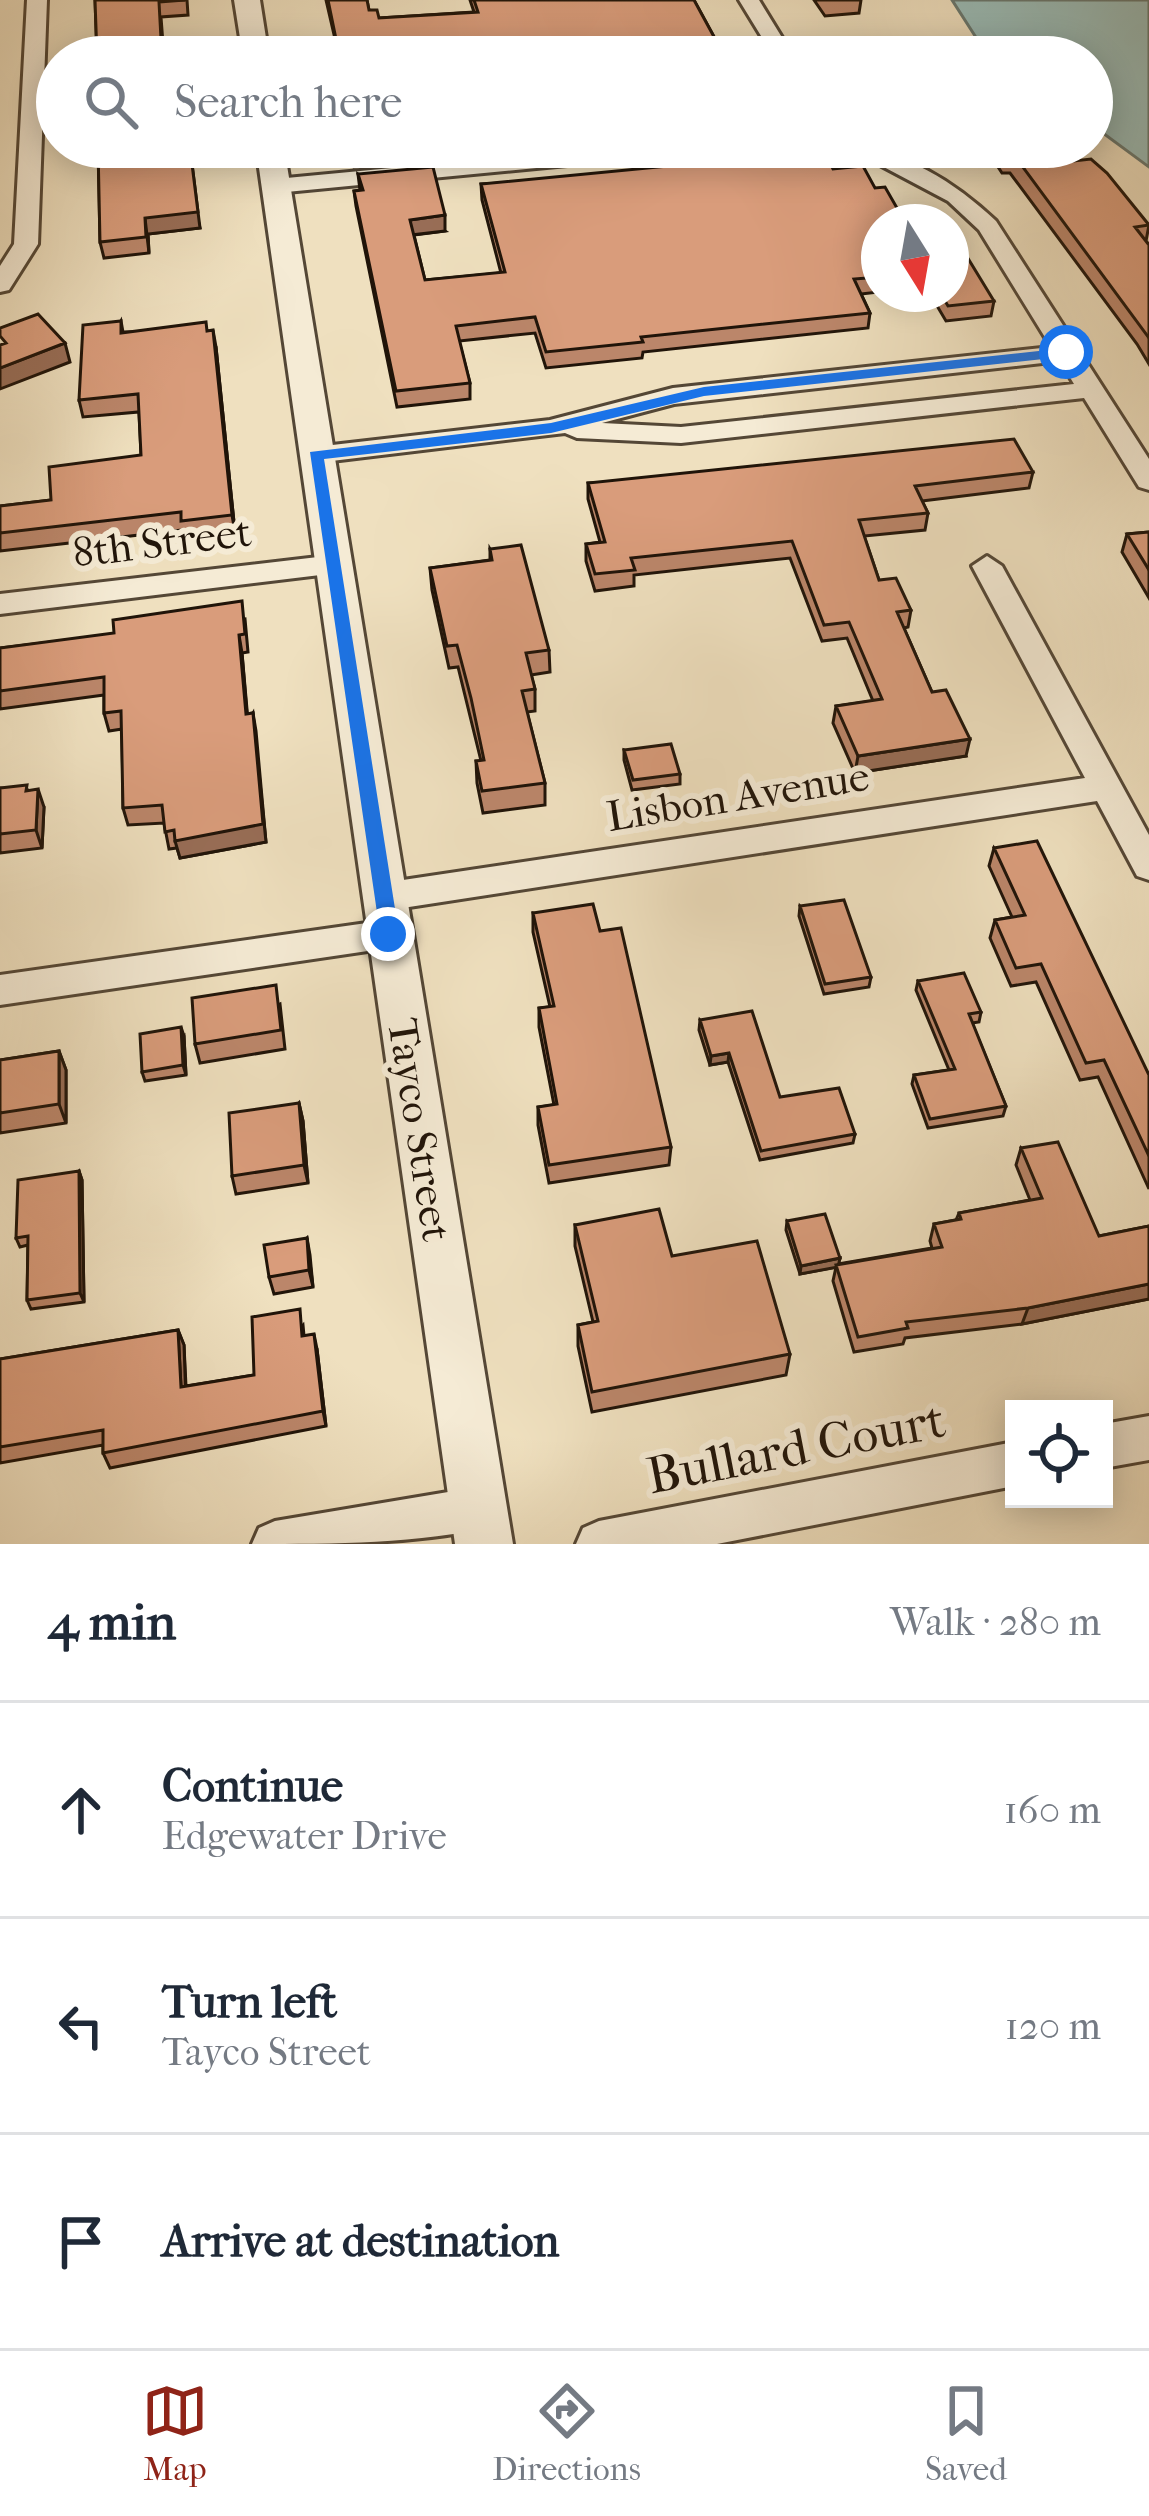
<!DOCTYPE html>
<html lang="en">
<head>
<meta charset="utf-8">
<style>
  body { margin:0; font-family:"IM FELL French Canon",serif; background:#f2f2f3; color:#1f2937 }
  .controls { position:absolute; right:36px; bottom:36px; display:grid; overflow:hidden; border-radius:0px; box-shadow:0 6px 30px #0003 }
  .controls button { width:108px; height:108px; display:grid; place-items:center; padding:0; border:0; border-bottom:3px solid #e0e1e3; background:#fff; color:#1f2937; font:60px sans-serif }
  .compass { position:absolute; left:861px; top:204px; width:108px; height:108px; border-radius:50%; background:#fff; box-shadow:0 6px 30px #0003; rotate:169deg }
  .stop { position:absolute; width:36px; height:36px; margin:-27px; border:9px solid #1a73e8; border-radius:50%; background:#fff }
  .stop.end { background:#1a73e8; border-color:#fff; box-shadow:0 3px 12px #0008 }
  .list { margin:0; padding:0; list-style:none }
  h2 { display:flex; justify-content:space-between; align-items:center; height:156px; margin:0; padding:0 48px; font-size:51px }
  h2 small { font-size:39px; font-weight:400; color:#747a83 }
  .list li { display:grid; grid-template-columns:78px 1fr auto; gap:36px; align-items:center; box-sizing:border-box; height:216px; padding:0 48px; border-top:3px solid #e0e1e3 }
  .list b { display:block; font-size:45px; white-space:nowrap }
  .list p { margin:0; font-size:39px; white-space:nowrap; color:#747a83 }
  .list em { font-size:39px; font-style:normal; color:#747a83 }
  .icon { flex:none; width:66px; height:66px; fill:none; stroke:currentColor; stroke-width:2; stroke-linecap:round; stroke-linejoin:round }
  .map { position:relative; flex:none; width:1149px; height:1544px; overflow:hidden }
  .search { position:absolute; background:#fff; box-shadow:0 6px 30px #0003; left:36px; right:36px; top:36px; height:132px; display:flex; align-items:center; gap:30px; box-sizing:border-box; padding:0 42px; border-radius:66px; color:#747a83; font-size:45px }
  .sheet { height:804px; background:#fff }
  nav { display:flex; justify-content:space-around; align-items:center; box-sizing:border-box; height:168px; border-top:3px solid #e0e1e3; background:#fff; font-size:33px; color:#747a83 }
  nav a { display:grid; justify-items:center; gap:6px }
  nav .on { color:#8f2418 }
  .map>svg:first-child { display:block }
</style>
</head>
<body>
<div class="map">
<svg width="1149" height="1544" viewBox="0 0 1149 1544">
  <rect width="100%" height="100%" fill="#efe0bf"/>
  <filter id="stains"><feTurbulence type="fractalNoise" baseFrequency=".00167" numOctaves="4"/><feColorMatrix values="0 0 0 0 .2 0 0 0 0 .09 0 0 0 0 .02 0 0 0 .5 -.17"/></filter>
  <radialGradient id="worn" r=".72"><stop offset=".6" stop-color="#630" stop-opacity="0"/><stop offset="1" stop-color="#630" stop-opacity=".3"/></radialGradient>
  <path fill="#9abcb7" stroke="#697971" stroke-width="3" d="M952,0H1149V167L1092,125V57H1001L986,53Z"/>
  <g fill="none" stroke-linecap="round" stroke-linejoin="round">
    <defs>
      <path id="minor" d="M27,0H47L38,244L9,290L0,292V266L14,244Z
        M739,0H759L794,57H774Z
        M611,147H693L682,154L276,193L264,186L276,179Z
        M846,147C901,147 957,184 996,221L1149,459V490L1139,487L1084,398L681,443L577,438L565,433L315,463L301,455L315,447L550,420L673,388L1051,347L979,230L948,201ZM1060,361L1074,384L681,427L602,423L674,404Z
        M335,555L350,565L345,572L0,614V594Z
        M987,556L1002,566L1149,835V880L1137,876L1097,801L383,911L371,907L365,897L371,887L383,883L1085,778L972,566Z
        M388,920L401,924L406,934L401,944L388,948L0,1005V975Z
        M1149,1416V1460L1104,1468V1424Z
        M1014,1442V1486L717,1544H576L583,1528L599,1521Z
        M478,1487L494,1494L501,1510L494,1526C421,1544 330,1544 252,1544L259,1528L275,1521Z"/>
      <path id="tertiary" d="M234,0H260L269,57H243Z
        M256,147H284L513,1544H455Z"/>
    </defs>
    <use href="#minor" stroke="#544736" stroke-width="6"/>
    <use href="#tertiary" stroke="#544736" stroke-width="6"/>
    <use href="#minor" fill="#f5ebd5" fill-rule="evenodd"/>
    <use href="#tertiary" fill="#f5ebd5" fill-rule="evenodd"/>
  </g>
  <path fill="#bb866a" stroke="#201409" stroke-width="3" d="M95,0H187L188,15L161,17L164,57H97Z
    M326,0H367L369,10L379,18L474,12L470,0H694L725,57H331L329,40L335,39Z
    M814,0H861L859,13L825,16Z
    M98,147H181L200,228L148,234L149,253L104,258L100,242Z
    M348,147H428V160L354,167Z
    M985,147H1055L1065,162L1149,225L1146,241L1149,245V364L1137,344L1010,173H1002Z
    M833,169L879,222V292L861,294L870,313L868,328L643,352L642,358L546,368L535,333L459,341L470,383V399L397,407L356,206L354,191L360,190L358,174L445,231L414,235L425,280L501,273L482,200L481,184Z
    M930,294H951L994,301L991,316L946,321Z
    M121,321L123,332L207,331L216,347L235,532L185,538L183,530L0,551V506L51,500L141,455L139,412L83,417L79,400Z
    M1033,472L1029,488L922,501L928,513L925,530L864,536L879,580L911,610L908,627L904,628L932,692L966,756L855,773L833,723L836,706L873,701L847,638L822,641L790,558L634,575V586L595,591L586,561V544L600,542L588,499V483Z
    M1149,532V598L1122,552L1127,534Z
    M490,549L549,650L550,672L531,675L535,689V711L527,712L545,783V805L483,813L477,783L476,761H481L458,667L449,668L432,590L430,568L490,560Z
    M245,619L248,652L242,653L247,714L253,713L256,731L266,842L180,858L177,848L169,849L164,823L128,825L123,808L122,729L109,731L104,713V695L0,709V648Z
    M624,750L680,774V784L632,790L624,760Z
    M0,788L28,790L44,807L42,848L0,853Z
    M994,848L1149,1075V1189L1098,1077L1080,1080L1036,982L1011,986L990,938L995,920L1012,917L989,866Z
    M800,906L871,977L869,987L824,994L799,916Z
    M533,913L600,931L671,1147L669,1165L549,1183L538,1125V1107L554,1105L539,1027V1008L550,1007L533,932Z
    M918,981L981,1012L979,1022L972,1023L1006,1106L1003,1116L928,1128L912,1084L914,1075L949,1070L916,990Z
    M280,1004L285,1049L200,1063L195,1044Z
    M700,1020L780,1097L855,1134L853,1143L760,1160L728,1062L710,1065L699,1030Z
    M184,1036L186,1075L145,1081L142,1072Z
    M59,1051L66,1070V1123L0,1133V1060Z
    M299,1103L303,1121L308,1183L236,1194L232,1176Z
    M1021,1148L1099,1236L1149,1226V1299L1022,1324L905,1338L903,1344L854,1352L833,1281L836,1267L800,1274L786,1230L787,1221L840,1258L838,1264L932,1248L930,1241L934,1224L956,1220L959,1213L1030,1200L1016,1165Z
    M79,1171L82,1180L84,1302L31,1309L27,1300L28,1245L20,1247L16,1238Z
    M575,1225L672,1256L790,1354L786,1375L592,1412L578,1346V1325L593,1322L575,1246Z
    M307,1238L313,1287L274,1294L269,1277Z
    M303,1325L304,1336L317,1349L326,1426L110,1468L103,1453V1445L0,1463V1359L178,1330L184,1345L186,1386L254,1375Z"/>
  <path fill="#986d56" stroke="#201409" stroke-width="3" d="M190,148L200,228L148,234L149,253L145,218Z
    M445,215V231L411,235L410,220Z
    M213,330L216,347L235,532L232,515Z
    M65,343L70,362L0,389V368Z
    M239,635L242,653L249,732L246,714Z
    M253,713L266,842L180,858L175,841Z
    M970,739L966,756L855,773L858,756Z
    M38,789L44,807L42,848L36,830Z
    M181,1027L184,1036L186,1075L183,1065Z
    M59,1051L66,1070V1123L59,1104Z
    M729,1053L728,1062L710,1065L711,1056Z
    M299,1103L303,1121L308,1183L304,1165Z
    M79,1171L82,1180L84,1302L80,1293Z
    M307,1238L310,1255L313,1287L309,1270Z
    M840,1258L838,1267L800,1274L801,1266Z
    M1149,1284V1299L1022,1324L1028,1308Z
    M178,1330L184,1345L186,1402L181,1387Z
    M314,1334L317,1349L326,1426L323,1411Z"/>
  <path fill="#d99c7b" stroke="#201409" stroke-width="3" d="M95,0H185L159,2L162,57H97Z
    M328,0H367L369,10H377L379,18L478,12L474,0H694L725,57H332L329,40L336,39Z
    M992,38L1009,57H940L932,46Z
    M98,147L190,148L198,212L145,218L146,237L100,242Z
    M351,147H402L353,152Z
    M1000,147H1055L1065,162L1091,159L1107,173L1149,225L1135,227L1149,245V338L1014,155L1006,156Z
    M824,151L833,169L863,166L875,188L885,187L905,222H879V277L854,279L870,313L641,337L643,342L546,352L535,317L456,326L470,383L396,391L354,191L363,190L358,174L433,167L445,215L410,220L425,280L505,272L481,184Z
    M951,242H958L994,301L948,306L941,294H951Z
    M38,314L65,343L0,368V345L6,343L0,336V328Z
    M121,321V333L206,322L207,331L213,330L232,515L181,521V512L0,533V506L51,500L49,467L141,455L138,394L79,400L83,325Z
    M1014,439L1033,472L915,486L928,513L859,520L879,580L896,578L911,610L897,612L932,692L946,690L970,739L858,756L836,706L882,699L849,622L824,625L792,541L631,558L635,570L595,574L586,544L605,542L588,483Z
    M1149,532V570L1127,534Z
    M521,545L549,650L526,653L535,689L522,691L545,783L482,791L476,761L484,760L471,698L457,645L447,646L430,568L492,560L490,549Z
    M242,601L245,634L239,635L246,714L253,713L263,824L175,841L174,830L165,832L162,805L123,808L121,711L104,713V677L0,691V648L114,633L113,620Z
    M671,744L680,774L633,780L624,750Z
    M27,785L26,791L38,789L36,830L0,834V788Z
    M1037,841L1149,1075V1156L1104,1060L1086,1063L1041,964L1016,968L995,920L1025,915L994,848Z
    M844,900L871,977L825,984L800,906Z
    M593,904L600,931L621,928L671,1147L549,1165L538,1107L557,1104L539,1008L554,1006L533,913Z
    M964,973L981,1012L969,1014L1006,1106L930,1119L914,1075L955,1069L918,981Z
    M276,985L281,1030L195,1044L192,998Z
    M752,1011L780,1097L839,1088L855,1134L761,1151L729,1053L711,1056L700,1020Z
    M181,1027L183,1065L142,1072L140,1034Z
    M59,1051V1104L0,1113V1060Z
    M299,1103L304,1165L232,1176L229,1113Z
    M1058,1142L1099,1236L1149,1226V1284L1028,1308L906,1322L908,1328L858,1337L836,1265L942,1247L934,1224L961,1219L959,1213L1042,1198L1021,1148Z
    M79,1171L80,1293L27,1300L28,1236L16,1238L18,1180Z
    M659,1209L672,1256L757,1241L790,1354L592,1392L578,1325L598,1321L575,1225Z
    M825,1214L840,1258L801,1266L787,1221Z
    M307,1238L309,1270L269,1277L264,1245Z
    M300,1309L302,1336L314,1334L323,1411L103,1453V1430L0,1447V1359L178,1330L181,1387L254,1375L252,1317Z"/>
  <path fill="#1a73e8" d="M1066,348L1073,352L1071,356L704,396L551,433L324,459L399,934L396,940H381L310,452L551,423L704,387Z"/>
  <g text-anchor="middle" dominant-baseline="central" stroke-width="12" stroke-linejoin="round" paint-order="stroke">
    <g font-size="42" fill="#201409" stroke="#f5ebd5">
      <text transform="translate(162 543) rotate(-7)">8th Street</text>
      <text transform="translate(738 797) rotate(-9)">Lisbon Avenue</text>
      <text transform="translate(419 1130) rotate(81)">Tayco Street</text>
    </g>
    <g font-size="51" fill="#201409" stroke="#f5ebd5">
      <text transform="translate(796 1448) rotate(-11)">Bullard Court</text>
    </g>
  </g>
  <rect width="100%" height="100%" filter="url(#stains)"/>
  <rect width="100%" height="100%" fill="url(#worn)"/>
</svg>
<div class="controls">
<button><svg class="icon" aria-label="locate" viewBox="0 0 24 24"><circle cx="12" cy="12" r="6"/><path d="M12 2v4M12 18v4M2 12h4M18 12h4"/></svg></button>
</div>
<svg class="compass" viewBox="-18 -18 36 36"><path d="M0-13l5 13h-10z" fill="#e53935"/><path d="M0 13l5-13h-10z" fill="#747a83"/></svg>
<div class="stop" style="left:1066px;top:352px"></div>
<div class="stop end" style="left:388px;top:934px"></div>
<div class="search"><svg class="icon" aria-label="search" viewBox="0 0 24 24"><circle cx="10" cy="10" r="6"/><path d="M15 15l6 6"/></svg>Search here</div>
</div>
<section class="sheet">
<h2>4 min<small>Walk · 280 m</small></h2>
<ul class="list">
<li><svg class="icon" aria-label="ahead" viewBox="0 0 24 24"><path d="M12 20V5M6 11l6-6 6 6"/></svg><div><b>Continue</b><p>Edgewater Drive</p></div><em>160 m</em></li>
<li><svg class="icon" aria-label="left" viewBox="0 0 24 24"><path d="M17 20v-9H6M10 6l-5 5 5 5"/></svg><div><b>Turn left</b><p>Tayco Street</p></div><em>120 m</em></li>
<li><svg class="icon" aria-label="arrive" viewBox="0 0 24 24"><path d="M6 21V4h12l-3 4 3 4H6"/></svg><div><b>Arrive at destination</b></div></li>
</ul>
</section>
<nav>
<a class="on"><svg class="icon" aria-label="map" viewBox="0 0 24 24"><path d="M3 6l6-2 6 2 6-2v14l-6 2-6-2-6 2zM9 4v14M15 6v14"/></svg>Map</a>
<a><svg class="icon" aria-label="directions" viewBox="0 0 24 24"><path d="M12 3l9 9-9 9-9-9zM9 14v-3h6M13 9l2 2-2 2"/></svg>Directions</a>
<a><svg class="icon" aria-label="saved" viewBox="0 0 24 24"><path d="M7 4h10v16l-5-4-5 4z"/></svg>Saved</a>
</nav>
</body>
</html>
